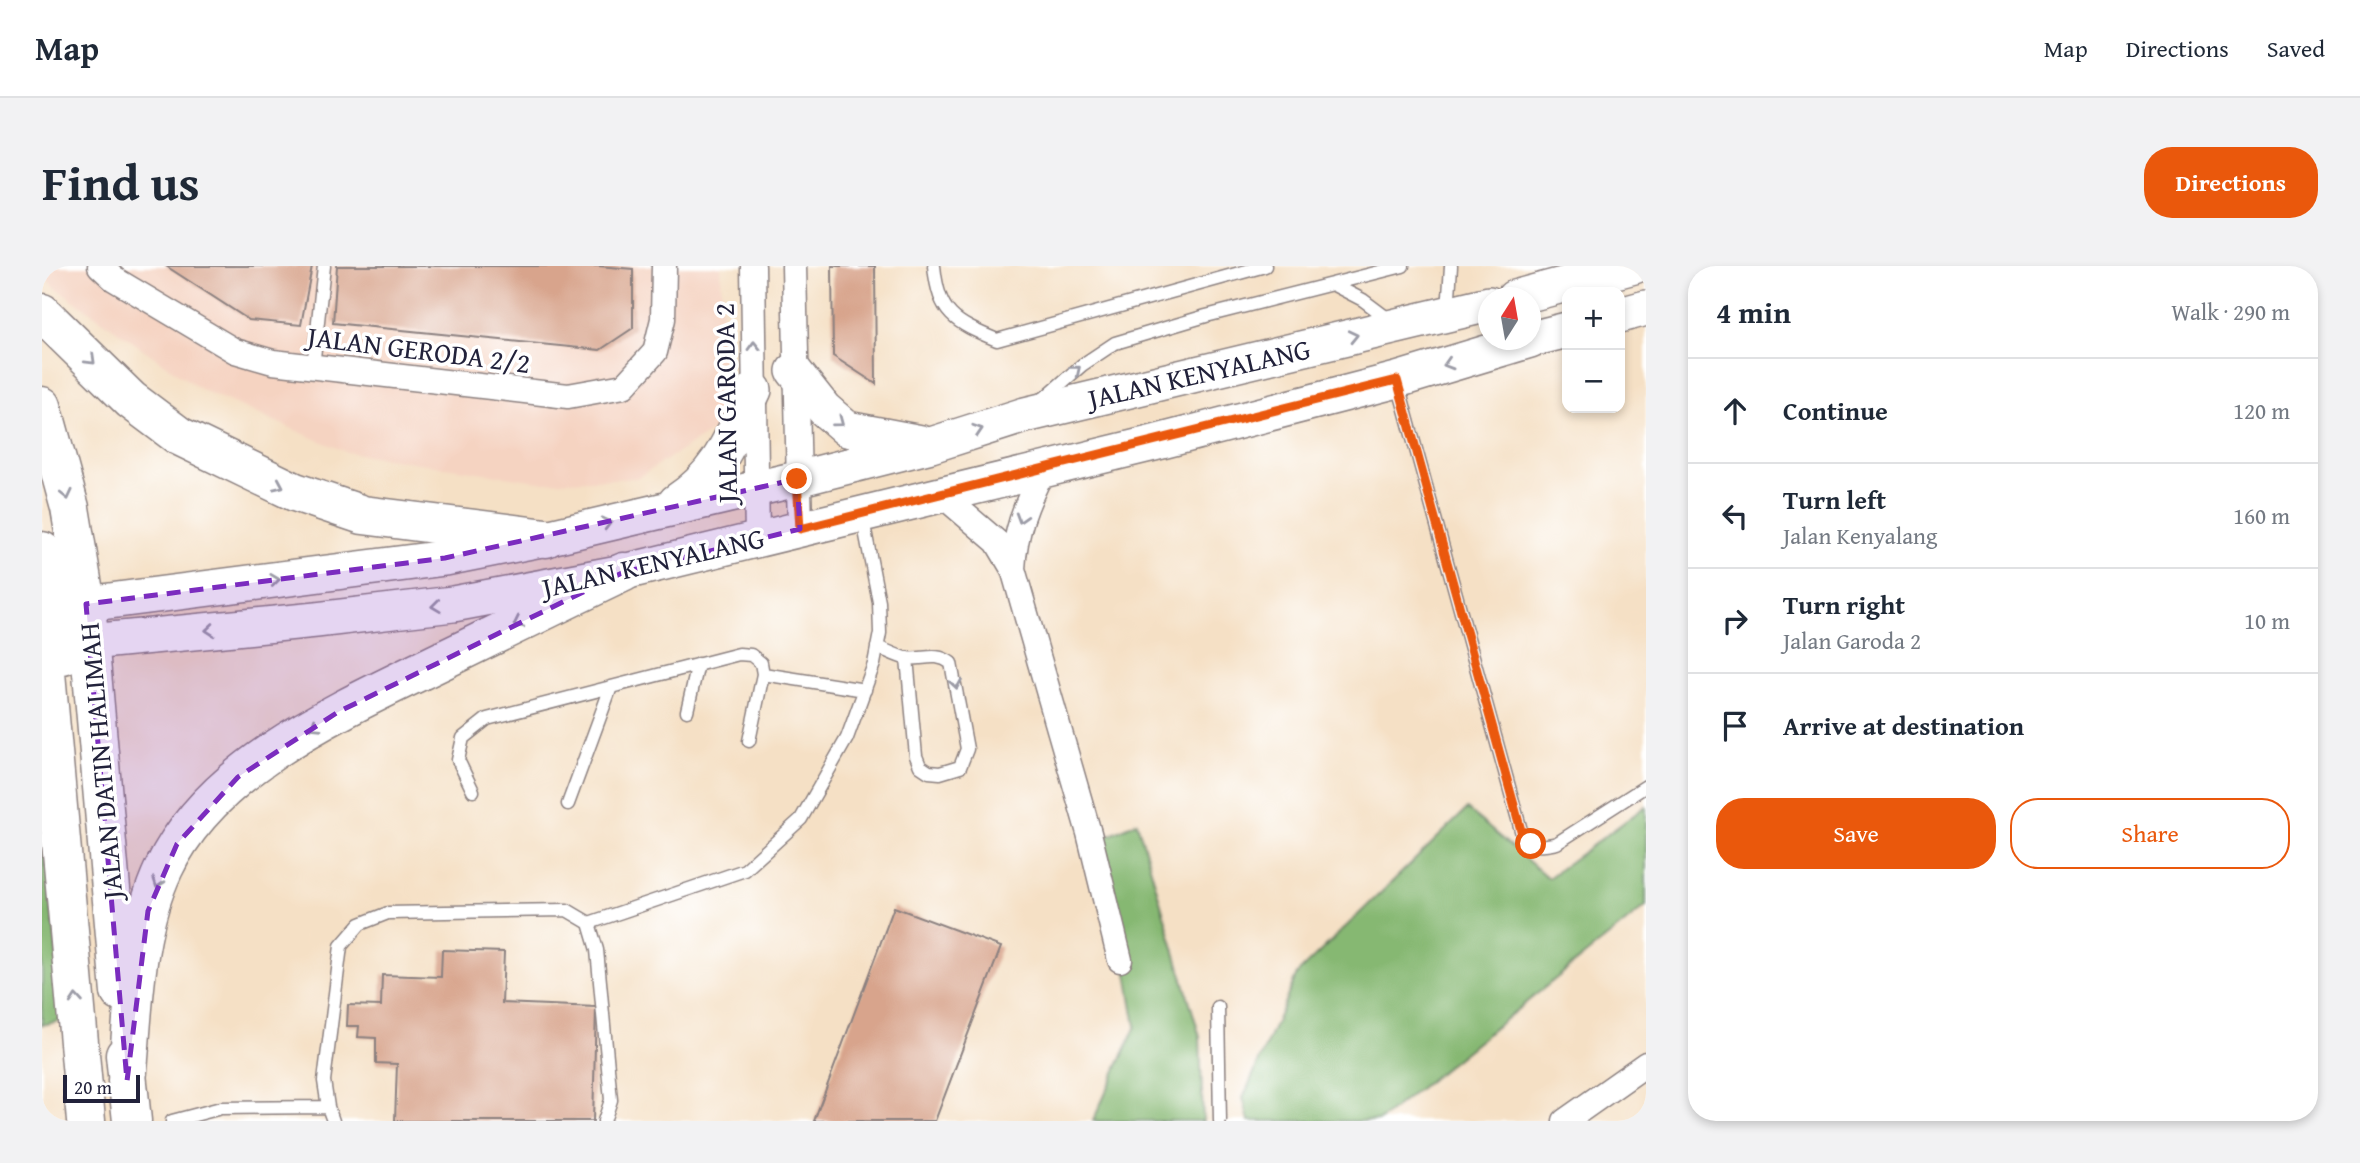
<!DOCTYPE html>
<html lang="en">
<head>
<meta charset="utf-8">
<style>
  body { margin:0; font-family:"Gentium Book Plus",serif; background:#f2f2f3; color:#1f2937 }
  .controls { position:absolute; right:21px; top:21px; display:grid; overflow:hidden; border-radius:14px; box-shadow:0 4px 10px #0003 }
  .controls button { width:63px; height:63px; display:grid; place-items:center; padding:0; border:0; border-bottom:2px solid #e0e1e3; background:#fff; color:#1f2937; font:35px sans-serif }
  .compass { position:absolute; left:1436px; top:21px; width:63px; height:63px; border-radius:50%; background:#fff; box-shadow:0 4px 10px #0003; rotate:11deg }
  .scale { position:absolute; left:21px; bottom:18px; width:77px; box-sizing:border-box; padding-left:7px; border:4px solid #22223b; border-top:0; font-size:19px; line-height:24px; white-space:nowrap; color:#22223b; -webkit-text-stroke:5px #fff; paint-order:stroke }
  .stop { position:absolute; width:21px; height:21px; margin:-16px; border:5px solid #ea580c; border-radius:50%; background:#fff }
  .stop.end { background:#ea580c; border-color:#fff; box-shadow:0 2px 7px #0008 }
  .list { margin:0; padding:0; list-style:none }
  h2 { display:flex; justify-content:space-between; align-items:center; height:91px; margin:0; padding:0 28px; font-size:30px }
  h2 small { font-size:23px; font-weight:400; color:#747a83 }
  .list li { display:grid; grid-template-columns:46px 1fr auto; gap:21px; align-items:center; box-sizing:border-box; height:105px; padding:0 28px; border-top:2px solid #e0e1e3 }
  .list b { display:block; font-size:26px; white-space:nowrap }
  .list p { margin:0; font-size:23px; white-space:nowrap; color:#747a83 }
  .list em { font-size:23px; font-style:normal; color:#747a83 }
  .actions { display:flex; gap:14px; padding:21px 28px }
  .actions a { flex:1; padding:16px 0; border:2px solid #ea580c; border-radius:28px; text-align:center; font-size:24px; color:#ea580c }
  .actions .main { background:#ea580c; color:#fff }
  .icon { flex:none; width:38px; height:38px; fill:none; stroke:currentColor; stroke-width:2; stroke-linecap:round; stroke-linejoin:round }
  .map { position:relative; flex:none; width:1604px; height:855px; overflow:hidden; border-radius:28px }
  header { display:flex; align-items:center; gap:42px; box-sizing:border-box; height:98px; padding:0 35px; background:#fff; border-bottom:2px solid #e0e1e3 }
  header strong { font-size:33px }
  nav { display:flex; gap:38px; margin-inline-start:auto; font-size:24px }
  .intro { display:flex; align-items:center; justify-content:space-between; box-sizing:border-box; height:168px; padding:0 42px }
  h1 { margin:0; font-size:49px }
  .button { padding:18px 32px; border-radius:28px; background:#ea580c; color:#fff; font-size:24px; font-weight:700 }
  main { display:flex; gap:42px; padding:0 42px }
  aside { flex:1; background:#fff; border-radius:28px; box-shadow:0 4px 10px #0003 }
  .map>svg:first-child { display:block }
</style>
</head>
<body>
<header>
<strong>Map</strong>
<nav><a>Map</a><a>Directions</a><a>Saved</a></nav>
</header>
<div class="intro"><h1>Find us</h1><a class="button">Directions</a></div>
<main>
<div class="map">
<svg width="1604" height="855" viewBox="0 0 1604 855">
  <rect width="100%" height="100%" fill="#fff"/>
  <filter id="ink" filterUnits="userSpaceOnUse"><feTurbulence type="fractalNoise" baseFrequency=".0143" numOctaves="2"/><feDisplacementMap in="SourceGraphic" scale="14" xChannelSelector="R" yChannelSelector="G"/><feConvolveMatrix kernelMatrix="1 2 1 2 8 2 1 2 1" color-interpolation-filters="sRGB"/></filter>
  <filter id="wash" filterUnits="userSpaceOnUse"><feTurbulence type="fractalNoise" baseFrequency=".00686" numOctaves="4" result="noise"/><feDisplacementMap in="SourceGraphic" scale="28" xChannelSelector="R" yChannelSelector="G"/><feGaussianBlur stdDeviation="1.57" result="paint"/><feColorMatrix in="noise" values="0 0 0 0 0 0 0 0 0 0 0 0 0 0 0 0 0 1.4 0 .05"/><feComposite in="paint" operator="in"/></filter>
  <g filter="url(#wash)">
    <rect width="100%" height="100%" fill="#f5e0c5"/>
    <path fill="#f5d3c1" d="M0,0H679L683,157L595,212L502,216L304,186L158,123L10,19L0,8Z"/>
    <path fill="#86b872" stroke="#546d56" stroke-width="2" d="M1604,540V640L1337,855H1207L1201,832L1255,708L1425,543L1506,612Z
      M1095,556L1158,771L1161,855H1051L1094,760L1062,571Z
      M0,563L23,754L0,759Z"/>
    <g id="blocks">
      <path fill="#d8a48c" d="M124,0H270L259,59L207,54Z
        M295,0H556L591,3V62L558,84L291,57Z
        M790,0H833L834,118L791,90Z
        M852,641L959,681L893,855H772Z
        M400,684L462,686L460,737L554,741L551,855H353L355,798L334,797V772L316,771L317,760H305L306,739L339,740L340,709L399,711Z"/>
    </g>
  </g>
  <g filter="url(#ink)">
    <use href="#blocks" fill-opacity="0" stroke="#8c8180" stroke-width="2"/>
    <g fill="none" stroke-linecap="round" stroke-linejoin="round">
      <defs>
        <path id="lane" d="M892,0C897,49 912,56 955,74L1223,0
          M1290,18L1321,34L1349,55
          M1406,45L1409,0
          M271,101L282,0
          M1356,118L1480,568C1492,581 1499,581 1515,577L1604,520
          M999,135L1040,99L1073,77L1164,50L1361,0
          M835,381C844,384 854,390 863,392C880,395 893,385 909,397L925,483L918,501L898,507L887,506L878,500L874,490L865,392
          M645,445L656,398
          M707,475L721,408
          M431,525L416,494L421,472L445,453L697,388L709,389L719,397L721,408L823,424
          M526,538L569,421
          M547,657L703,604L759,553L805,472L832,398L838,367L837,336L820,249
          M1176,741L1178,855
          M286,841L291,855
          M130,855L179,842L286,841L282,815L299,680L318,658L346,647L525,644L547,657L555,684L569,834L562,855"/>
        <path id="street" d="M58,0L72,13L193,85L231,96L526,130L582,120L613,86L621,53L622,0
          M711,0L715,273
          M752,0L758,263
          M900,229L955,276L971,303L1047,567L1078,694
          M971,303C973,265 984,237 1001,204
          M1523,855L1604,798"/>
        <path id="secondary" d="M1472,32L1592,0
          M1578,49L1604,42
          M1489,73L1525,64
          M752,105L782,143L805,163L879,177
          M634,236C679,207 690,170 712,124
          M44,338L403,292L504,272L755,213L889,179L983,149L1447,38
          M48,376L274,354L411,338L582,306L1112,177L1355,114L1488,74"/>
        <path id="primary" d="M0,47L89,134L137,170L253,226L321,249L504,272
          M0,140L28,242L44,338L78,726
          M0,285L21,359V389
          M0,362L44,855
          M83,789L90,855
          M85,815C92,745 91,667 122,602C171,498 303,442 401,394C461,365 521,335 582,306"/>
      </defs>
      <use href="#lane" stroke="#8c8180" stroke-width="15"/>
      <use href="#street" stroke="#8c8180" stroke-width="27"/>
      <use href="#secondary" stroke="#8c8180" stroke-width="38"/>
      <use href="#primary" stroke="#8c8180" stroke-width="41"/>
      <use href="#lane" stroke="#fff" stroke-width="12"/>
      <use href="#street" stroke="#fff" stroke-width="24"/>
      <use href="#secondary" stroke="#fff" stroke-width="35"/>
      <use href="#primary" stroke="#fff" stroke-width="38"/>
    </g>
    <defs><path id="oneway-chevron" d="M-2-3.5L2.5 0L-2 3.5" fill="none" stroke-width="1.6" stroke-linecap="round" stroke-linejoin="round" transform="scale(1.75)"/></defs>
    <g stroke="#9c9ca7">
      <use href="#oneway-chevron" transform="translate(1311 70) rotate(-13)"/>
      <use href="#oneway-chevron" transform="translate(712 80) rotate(-91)"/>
      <use href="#oneway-chevron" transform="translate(49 94) rotate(44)"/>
      <use href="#oneway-chevron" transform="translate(1406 98) rotate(163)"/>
      <use href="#oneway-chevron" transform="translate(1034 104) rotate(-39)"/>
      <use href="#oneway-chevron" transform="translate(797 156) rotate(37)"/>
      <use href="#oneway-chevron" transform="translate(936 164) rotate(-18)"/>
      <use href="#oneway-chevron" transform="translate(237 219) rotate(24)"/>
      <use href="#oneway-chevron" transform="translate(25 229) rotate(77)"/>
      <use href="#oneway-chevron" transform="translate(979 252) rotate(107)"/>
      <use href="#oneway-chevron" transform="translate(565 257) rotate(-14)"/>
      <use href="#oneway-chevron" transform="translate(233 314) rotate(-7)"/>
      <use href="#oneway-chevron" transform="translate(394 340) rotate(173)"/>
      <use href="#oneway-chevron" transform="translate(476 357) rotate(154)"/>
      <use href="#oneway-chevron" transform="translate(168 364) rotate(175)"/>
      <use href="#oneway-chevron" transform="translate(914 418) rotate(81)"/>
      <use href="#oneway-chevron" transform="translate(273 460) rotate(148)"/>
      <use href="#oneway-chevron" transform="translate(116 617) rotate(110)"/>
      <use href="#oneway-chevron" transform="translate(34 733) rotate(-95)"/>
    </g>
  </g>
  <g fill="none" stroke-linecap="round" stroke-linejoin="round" filter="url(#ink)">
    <path stroke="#ea580c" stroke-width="9" d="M755,213L758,263L1355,114L1480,568L1489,578"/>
  </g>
  <path fill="#7b2cbf" fill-opacity="0.2" stroke="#7b2cbf" stroke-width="5" stroke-dasharray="14 9" stroke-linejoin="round" d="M755,213L758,263L582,306L296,446L196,511L135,578L106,645L85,815L44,338L403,292Z"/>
  <g text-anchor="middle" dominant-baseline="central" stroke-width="7" stroke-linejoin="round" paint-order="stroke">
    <g font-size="28" fill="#22223b" stroke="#fff">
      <text transform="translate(377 83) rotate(7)">JALAN GERODA 2/2</text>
      <text transform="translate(1157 107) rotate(-13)">JALAN KENYALANG</text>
      <text transform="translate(683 137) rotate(-91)">JALAN GARODA 2</text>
      <text transform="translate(611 296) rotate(-13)">JALAN KENYALANG</text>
      <text transform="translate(58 495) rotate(-95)">JALAN DATIN HALIMAH</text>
    </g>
  </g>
</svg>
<div class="controls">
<button>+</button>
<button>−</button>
</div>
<svg class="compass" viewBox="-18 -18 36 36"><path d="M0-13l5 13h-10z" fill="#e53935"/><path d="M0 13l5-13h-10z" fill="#747a83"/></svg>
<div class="scale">20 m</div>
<div class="stop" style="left:1489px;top:578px"></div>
<div class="stop end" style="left:755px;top:213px"></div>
</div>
<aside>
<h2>4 min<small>Walk · 290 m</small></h2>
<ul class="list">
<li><svg class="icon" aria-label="ahead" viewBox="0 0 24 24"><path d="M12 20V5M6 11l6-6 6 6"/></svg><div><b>Continue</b></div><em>120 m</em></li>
<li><svg class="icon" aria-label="left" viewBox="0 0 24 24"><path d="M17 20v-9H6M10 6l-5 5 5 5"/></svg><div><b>Turn left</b><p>Jalan Kenyalang</p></div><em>160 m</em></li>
<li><svg class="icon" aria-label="right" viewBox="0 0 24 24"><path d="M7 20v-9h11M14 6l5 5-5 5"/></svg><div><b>Turn right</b><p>Jalan Garoda 2</p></div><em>10 m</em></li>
<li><svg class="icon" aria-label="arrive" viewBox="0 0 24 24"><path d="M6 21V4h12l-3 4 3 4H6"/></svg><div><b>Arrive at destination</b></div></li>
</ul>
<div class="actions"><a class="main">Save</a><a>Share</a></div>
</aside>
</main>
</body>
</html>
